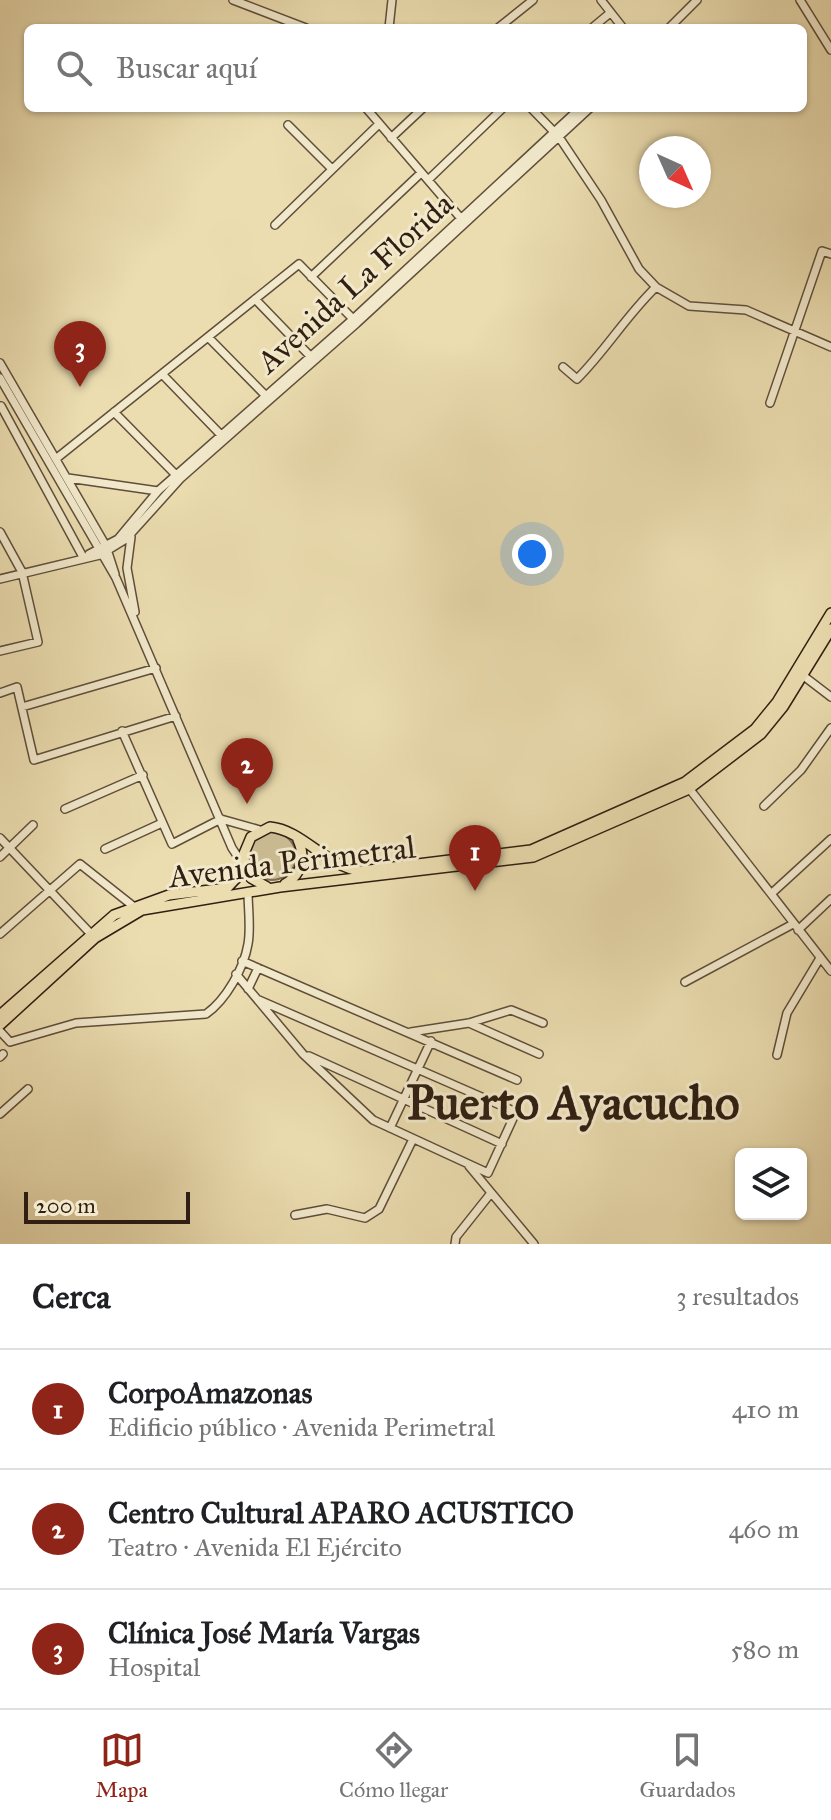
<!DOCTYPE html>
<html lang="es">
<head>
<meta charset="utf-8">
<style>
  body { margin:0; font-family:"IM FELL Great Primer",serif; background:#f2f2f2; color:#202124 }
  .controls { position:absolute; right:24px; bottom:24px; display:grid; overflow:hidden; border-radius:12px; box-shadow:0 2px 6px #0004 }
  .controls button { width:72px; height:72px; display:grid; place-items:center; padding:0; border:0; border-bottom:2px solid #e0e0e0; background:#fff; color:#202124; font:40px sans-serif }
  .compass { position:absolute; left:639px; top:136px; width:72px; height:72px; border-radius:50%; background:#fff; box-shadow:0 2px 6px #0004; rotate:135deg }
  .scale { position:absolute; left:24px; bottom:20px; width:166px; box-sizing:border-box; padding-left:8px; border:4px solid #301f12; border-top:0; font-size:22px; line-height:28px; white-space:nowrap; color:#301f12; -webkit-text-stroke:6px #f2e9cc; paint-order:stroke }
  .you { position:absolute; left:532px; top:554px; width:28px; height:28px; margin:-20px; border:6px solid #fff; border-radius:50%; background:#1a73e8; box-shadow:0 0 0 12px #1a73e833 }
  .badge { display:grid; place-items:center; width:52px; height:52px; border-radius:50%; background:#8f2418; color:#fff; font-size:26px; font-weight:700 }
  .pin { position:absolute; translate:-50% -66px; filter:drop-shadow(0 2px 4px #0008) }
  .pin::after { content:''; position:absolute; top:42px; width:28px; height:24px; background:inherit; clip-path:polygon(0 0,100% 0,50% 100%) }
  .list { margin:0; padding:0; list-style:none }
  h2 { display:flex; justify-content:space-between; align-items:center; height:104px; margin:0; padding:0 32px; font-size:34px }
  h2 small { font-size:26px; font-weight:400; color:#757577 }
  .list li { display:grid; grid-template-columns:52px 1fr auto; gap:24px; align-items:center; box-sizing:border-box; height:120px; padding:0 32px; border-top:2px solid #e0e0e0 }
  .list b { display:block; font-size:30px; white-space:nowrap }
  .list p { margin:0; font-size:26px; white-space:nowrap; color:#757577 }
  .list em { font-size:26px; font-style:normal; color:#757577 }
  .icon { flex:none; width:44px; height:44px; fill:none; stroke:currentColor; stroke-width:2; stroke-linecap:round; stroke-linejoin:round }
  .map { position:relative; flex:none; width:831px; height:1244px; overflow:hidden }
  .search { position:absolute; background:#fff; box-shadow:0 2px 6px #0004; left:24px; right:24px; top:24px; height:88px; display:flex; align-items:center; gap:20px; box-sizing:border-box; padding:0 28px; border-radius:12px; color:#757577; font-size:30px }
  .sheet { height:464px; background:#fff }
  nav { display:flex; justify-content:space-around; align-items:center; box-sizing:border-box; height:112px; border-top:2px solid #e0e0e0; background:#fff; font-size:22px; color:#757577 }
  nav a { display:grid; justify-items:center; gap:4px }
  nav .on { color:#8f2418 }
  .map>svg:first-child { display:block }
</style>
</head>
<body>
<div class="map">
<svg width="831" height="1244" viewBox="0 0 831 1244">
  <rect width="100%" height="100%" fill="#ebddb0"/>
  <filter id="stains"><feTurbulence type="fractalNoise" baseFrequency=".0025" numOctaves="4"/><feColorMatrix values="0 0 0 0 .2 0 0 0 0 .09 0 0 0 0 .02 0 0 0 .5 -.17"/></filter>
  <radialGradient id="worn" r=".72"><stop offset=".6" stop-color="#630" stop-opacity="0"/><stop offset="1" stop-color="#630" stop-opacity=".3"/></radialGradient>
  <path fill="#cbbd95" stroke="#7e6e54" stroke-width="2" d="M248 856a24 24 0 1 1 48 0a24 24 0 1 1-48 0Z"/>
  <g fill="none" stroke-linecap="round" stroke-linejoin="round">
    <defs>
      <path id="minor" d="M233,0L306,28
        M601,0L623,28
        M800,0L831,50
        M389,28L392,0
        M498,28L533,0
        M592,28L610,13
        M669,28L697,0
        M366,108L464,222
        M531,108L559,137L601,200L639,269L656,287L689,306L746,310L831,347
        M288,125L331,168
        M391,138L423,108
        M428,180L503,108
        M275,225L379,124
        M311,277L421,173
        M255,299L311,357
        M208,337L266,396
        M0,363L106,546L115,574
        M563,367L577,379C606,350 626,316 656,287
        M162,374L221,435
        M0,378L116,578L232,848L244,866
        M770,403L822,251L831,254
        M1,406L83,557
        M114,412L176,475
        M57,458L299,264L353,319
        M68,478L158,491
        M0,532L22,572L38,642L0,651
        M131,537L127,568L135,612
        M89,554L118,539L158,491L353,319L580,108
        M0,579L100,555L126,539L181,478L357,323L590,108
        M801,674L831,697
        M0,693L17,687L34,760L176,716
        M22,707L156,668
        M122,731L172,844L221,819
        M688,787L831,971
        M764,806L801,770L831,728
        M65,809L143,775
        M221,819L260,830
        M0,838L90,933
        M105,849L162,823
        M0,857L33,825
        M772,893L831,839
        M798,930L831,899
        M0,934L80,864L133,906
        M242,961L517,1080
        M236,974L303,1054L373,1120L488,1173L516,1112L259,1000
        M685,982L793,924
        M248,989L258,968
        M469,1023L539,1054
        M0,1031L10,1042L76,1023L206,1014C226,1000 244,968 248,944C251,928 248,908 248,892
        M411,1032L469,1023L511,1010L543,1023
        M777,1055L787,1013L820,958
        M309,1056L502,1144
        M0,1057L3,1054
        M0,1114L28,1089
        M390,1128L431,1041
        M469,1166L534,1244
        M295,1215L327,1209L365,1218L379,1209L413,1139
        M455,1244L456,1237L491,1193"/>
      <path id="major" d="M285,884C302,874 306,858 298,840
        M267,887L251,878L243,856L251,837L270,827C303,830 326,867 361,871L531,850L685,782L755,729L777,702L831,613
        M0,1015L114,915L169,895L227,888L245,869
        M0,1025L95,938L142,910L280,887L533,857L689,789L761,734L783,707L831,629"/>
    </defs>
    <use href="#minor" stroke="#5f4e3a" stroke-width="10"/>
    <use href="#major" stroke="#301f12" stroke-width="12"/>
    <use href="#minor" stroke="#f2e9cc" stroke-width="7"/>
    <use href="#major" stroke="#ebddb0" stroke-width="9"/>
  </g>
  <g text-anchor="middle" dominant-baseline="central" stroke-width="6" stroke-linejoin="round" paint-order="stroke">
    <g font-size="32" fill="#301f12" stroke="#f2e9cc">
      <text transform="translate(355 283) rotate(-42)">Avenida La Florida</text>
      <text transform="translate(292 862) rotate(-7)">Avenida Perimetral</text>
    </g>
    <g font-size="48" font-weight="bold" fill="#301f12" stroke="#f2e9cc">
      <text x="573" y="1102">Puerto Ayacucho</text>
    </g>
  </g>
  <rect width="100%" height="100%" filter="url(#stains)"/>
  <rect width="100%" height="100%" fill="url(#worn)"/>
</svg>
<div class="controls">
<button><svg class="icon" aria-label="layers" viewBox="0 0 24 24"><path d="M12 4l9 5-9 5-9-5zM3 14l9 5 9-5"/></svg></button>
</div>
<svg class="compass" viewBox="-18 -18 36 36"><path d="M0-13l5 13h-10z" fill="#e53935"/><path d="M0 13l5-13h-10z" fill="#757577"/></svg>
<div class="scale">200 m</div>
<div class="you"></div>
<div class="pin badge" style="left:475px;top:891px">1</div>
<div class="pin badge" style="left:247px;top:804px">2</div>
<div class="pin badge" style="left:80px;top:387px">3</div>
<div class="search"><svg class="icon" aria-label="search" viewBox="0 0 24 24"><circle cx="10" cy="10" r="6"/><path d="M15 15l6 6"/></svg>Buscar aquí</div>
</div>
<section class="sheet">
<h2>Cerca<small>3 resultados</small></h2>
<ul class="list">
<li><span class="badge">1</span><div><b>CorpoAmazonas</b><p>Edificio público · Avenida Perimetral</p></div><em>410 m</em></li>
<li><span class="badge">2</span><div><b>Centro Cultural APARO ACUSTICO</b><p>Teatro · Avenida El Ejército</p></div><em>460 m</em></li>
<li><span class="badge">3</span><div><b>Clínica José María Vargas</b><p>Hospital</p></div><em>580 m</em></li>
</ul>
</section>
<nav>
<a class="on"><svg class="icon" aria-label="map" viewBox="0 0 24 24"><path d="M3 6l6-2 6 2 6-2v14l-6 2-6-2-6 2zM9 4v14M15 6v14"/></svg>Mapa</a>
<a><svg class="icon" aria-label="directions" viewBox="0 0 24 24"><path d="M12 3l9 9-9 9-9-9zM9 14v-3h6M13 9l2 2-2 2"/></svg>Cómo llegar</a>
<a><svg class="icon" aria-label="saved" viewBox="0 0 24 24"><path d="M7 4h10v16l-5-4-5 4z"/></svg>Guardados</a>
</nav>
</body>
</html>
